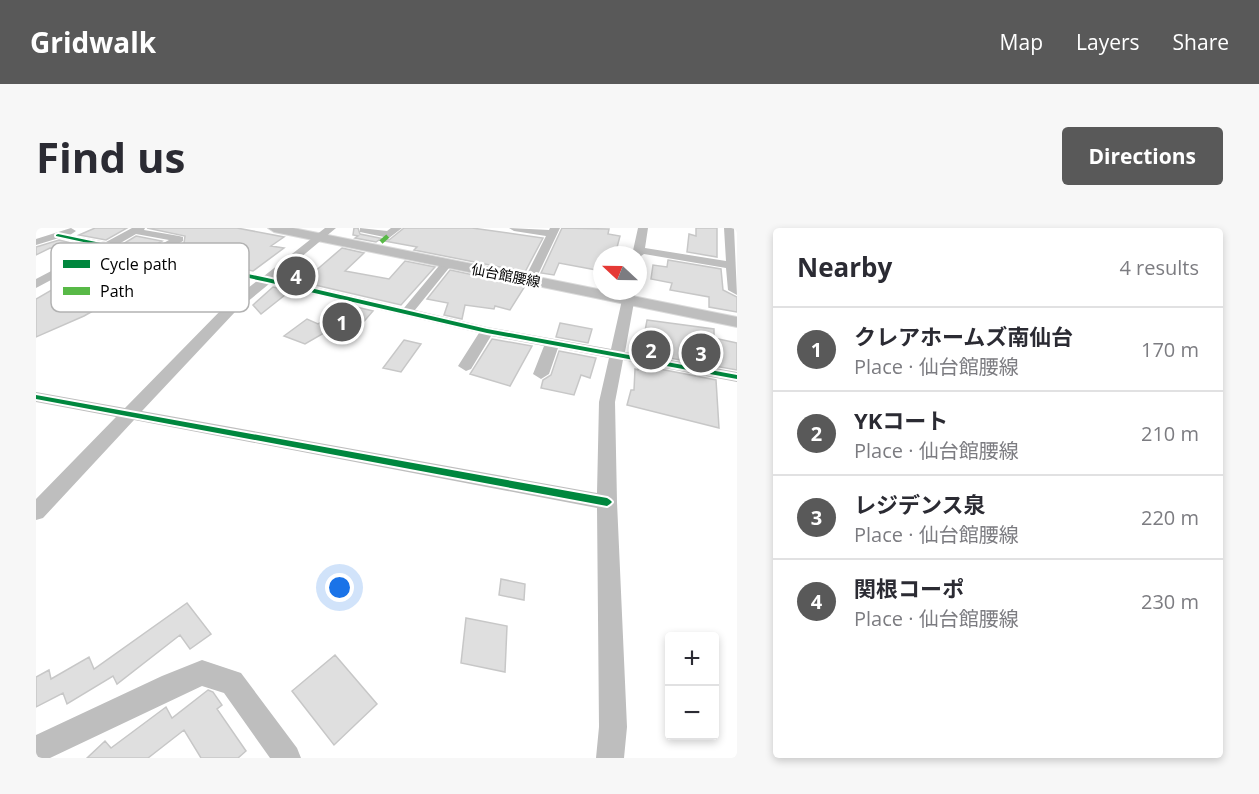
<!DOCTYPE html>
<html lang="en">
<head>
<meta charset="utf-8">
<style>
  body { margin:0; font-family:"Open Sans","Noto Sans JP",sans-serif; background:#f7f7f7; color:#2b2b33 }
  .controls { position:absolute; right:18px; bottom:18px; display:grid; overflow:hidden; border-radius:6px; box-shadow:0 3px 9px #0003 }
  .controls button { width:54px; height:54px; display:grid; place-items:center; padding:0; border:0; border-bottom:2px solid #e1e1e2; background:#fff; color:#2b2b33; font:30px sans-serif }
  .compass { position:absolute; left:557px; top:18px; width:54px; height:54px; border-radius:50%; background:#fff; box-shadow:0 3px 9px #0003; rotate:292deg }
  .you { position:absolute; left:304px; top:360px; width:21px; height:21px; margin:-15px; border:4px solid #fff; border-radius:50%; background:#1a73e8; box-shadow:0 0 0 9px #1a73e833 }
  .badge { display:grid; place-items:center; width:39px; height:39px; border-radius:50%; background:#595959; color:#fff; font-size:20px; font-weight:700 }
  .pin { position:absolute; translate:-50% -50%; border:3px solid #fff; box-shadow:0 2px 6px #0006 }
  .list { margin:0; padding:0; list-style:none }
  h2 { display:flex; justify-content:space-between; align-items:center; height:78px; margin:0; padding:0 24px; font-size:26px }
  h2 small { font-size:20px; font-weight:400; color:#7c7c81 }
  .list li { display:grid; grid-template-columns:39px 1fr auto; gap:18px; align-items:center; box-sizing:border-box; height:84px; padding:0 24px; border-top:2px solid #e1e1e2 }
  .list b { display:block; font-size:22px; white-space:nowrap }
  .list p { margin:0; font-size:20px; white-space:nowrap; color:#7c7c81 }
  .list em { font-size:20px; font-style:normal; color:#7c7c81 }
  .map { position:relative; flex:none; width:701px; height:530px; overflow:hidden; border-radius:6px }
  header { display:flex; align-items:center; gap:36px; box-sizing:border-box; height:84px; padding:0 30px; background:#595959; color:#fff }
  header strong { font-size:28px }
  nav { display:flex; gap:33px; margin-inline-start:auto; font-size:21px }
  .intro { display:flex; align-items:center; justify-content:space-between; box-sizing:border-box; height:144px; padding:0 36px }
  h1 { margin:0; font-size:42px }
  .button { padding:15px 27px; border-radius:6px; background:#595959; color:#fff; font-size:21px; font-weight:700 }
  main { display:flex; gap:36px; padding:0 36px }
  aside { flex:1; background:#fff; border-radius:6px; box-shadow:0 3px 9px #0003 }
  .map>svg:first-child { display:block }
</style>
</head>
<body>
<header>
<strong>Gridwalk</strong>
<nav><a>Map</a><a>Layers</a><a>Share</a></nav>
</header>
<div class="intro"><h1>Find us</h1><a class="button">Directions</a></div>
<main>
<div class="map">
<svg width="701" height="530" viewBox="0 0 701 530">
  <rect width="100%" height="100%" fill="#fff"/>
  <path fill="#dfdfdf" stroke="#c7c7c7" stroke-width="1.5" d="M59,0H91L70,12L43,7Z
    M111,0H201L248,9L235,18L248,20L217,43L131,25L148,15L149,8Z
    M318,0H322L324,6L353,12L368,0H436L507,10L489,44L378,22L381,19L343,12L340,14L319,10L322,8L317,7Z
    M526,0L573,1L572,6L584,8L579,27H566V43L523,35L518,47L505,45Z
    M660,0H681V29L651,24L653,6L660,8Z
    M100,8L126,13L113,21L87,16Z
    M23,12L55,20L45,25L14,20L0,27V19Z
    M306,20L328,25L309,43L353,51L369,33L399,39L365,77L249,50L258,41L277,45Z
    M632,32L685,41L687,62L701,69V84L673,79V69L634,62L636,55L615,51L617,37L631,39Z
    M414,42L489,58L474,82L459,78L458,81L429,77L426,91L408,87L412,75L391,71Z
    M237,59L263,65L259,69L249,67L225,86L217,77Z
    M19,60L73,74L48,88L0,109V71Z
    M308,76L337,83L318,105L292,100L295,101L269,116L248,108L271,91L282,96Z
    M611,92L678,101V110L701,115V142L605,125Z
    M524,95L556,101L552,115L520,109Z
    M456,111L496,118L474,158L434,146Z
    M368,112L385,116L365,144L347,140Z
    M523,123L560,130L554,150L545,147L538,167L505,160L507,152L515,147Z
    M603,137L680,152L683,200L591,177L595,162H598L599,141L602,142Z
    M465,351L489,356L488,372L463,367Z
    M151,375L175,406L154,421L144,407L81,456L77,448L31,476L27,465L0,479V449L13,442L15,451L53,429L58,441Z
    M430,390L471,398L469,444L425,435Z
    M299,427L341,476L298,517L256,463Z
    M172,462L177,464L186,477L181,481L210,523L202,530H165L148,502L112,530H51L69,513L75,520L130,479L136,490Z"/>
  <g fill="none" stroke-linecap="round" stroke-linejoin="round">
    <defs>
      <path id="major" d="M232,0H257L701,89V99L238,4Z"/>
    </defs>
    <use href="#major" stroke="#dbdbdb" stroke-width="2"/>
    <path fill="#bebebe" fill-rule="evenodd" d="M35,0L40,3L34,7L70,14L96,0H109L108,2L143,8L147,9V13L125,26L228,48L289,0H300L240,50L368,80L407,33L411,32L417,35L379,82L451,99L575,121L588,63H600L589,124L701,144V154L587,132L579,174L581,274L591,499L588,530H560L563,499L561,280L98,192L7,290L0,292V271L80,189L0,174V164L89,180L189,78L221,53L168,42L112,77L107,76L106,73L107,70L156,39L73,21L0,60V51L61,19L23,10L0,17V11ZM100,6L133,12L113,23L81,17ZM233,56L443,105L422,138L430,143L435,141L455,108L508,118L497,146L505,151L513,146L522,120L573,130L563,174L561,265L106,183L199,84Z
      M324,0L351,3L355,0H366L353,10L324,4Z
      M473,0L513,2L514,0H524L498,55L494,56L488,52L510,8L478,3Z
      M602,0H612L609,20L690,33L688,0H698L701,67L692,62L690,40L608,26L602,30V27H596Z
      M166,432L205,445L261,520L265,530H234L188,465L166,458L14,530H0V507L126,448Z"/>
    <use href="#major" fill="#bebebe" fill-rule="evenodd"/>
    <path stroke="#58b947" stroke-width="4.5" stroke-dasharray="9 4.5" stroke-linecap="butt" d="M345,14L353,7"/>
    <defs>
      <path id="cycleway" d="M22,6L231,50L451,101L701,147V151L451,105L231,54L20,8V7Z
        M0,167L571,270L574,272L576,274L574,276L571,278L0,171Z"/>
    </defs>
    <use href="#cycleway" stroke="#fff" stroke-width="4"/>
    <use href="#cycleway" fill="#00873e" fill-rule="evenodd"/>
  </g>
  <g text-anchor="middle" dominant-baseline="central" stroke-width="5" stroke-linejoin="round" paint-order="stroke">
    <g font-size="14" fill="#000" stroke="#fff">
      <text transform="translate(470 47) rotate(11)">仙台館腰線</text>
    </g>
  </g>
  <rect x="15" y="15" width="198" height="69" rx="9" fill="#fff" stroke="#b2b2b2" stroke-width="1.5"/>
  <rect x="27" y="32" width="27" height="8" fill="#00873e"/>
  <rect x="27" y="59" width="27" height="8" fill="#58b947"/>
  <g font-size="16" fill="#000">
    <text x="64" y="42">Cycle path</text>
    <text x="64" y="69">Path</text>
  </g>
</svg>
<div class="controls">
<button>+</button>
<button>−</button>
</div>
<svg class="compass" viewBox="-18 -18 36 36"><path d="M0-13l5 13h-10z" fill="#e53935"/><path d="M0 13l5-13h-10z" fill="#7c7c81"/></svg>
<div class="you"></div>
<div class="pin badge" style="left:306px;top:94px">1</div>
<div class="pin badge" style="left:615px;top:122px">2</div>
<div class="pin badge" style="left:665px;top:125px">3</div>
<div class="pin badge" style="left:260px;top:48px">4</div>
</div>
<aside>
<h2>Nearby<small>4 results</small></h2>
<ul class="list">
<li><span class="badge">1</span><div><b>クレアホームズ南仙台</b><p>Place · 仙台館腰線</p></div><em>170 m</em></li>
<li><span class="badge">2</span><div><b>YKコート</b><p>Place · 仙台館腰線</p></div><em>210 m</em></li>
<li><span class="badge">3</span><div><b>レジデンス泉</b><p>Place · 仙台館腰線</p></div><em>220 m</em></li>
<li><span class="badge">4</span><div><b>関根コーポ</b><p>Place · 仙台館腰線</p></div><em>230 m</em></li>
</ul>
</aside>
</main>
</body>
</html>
